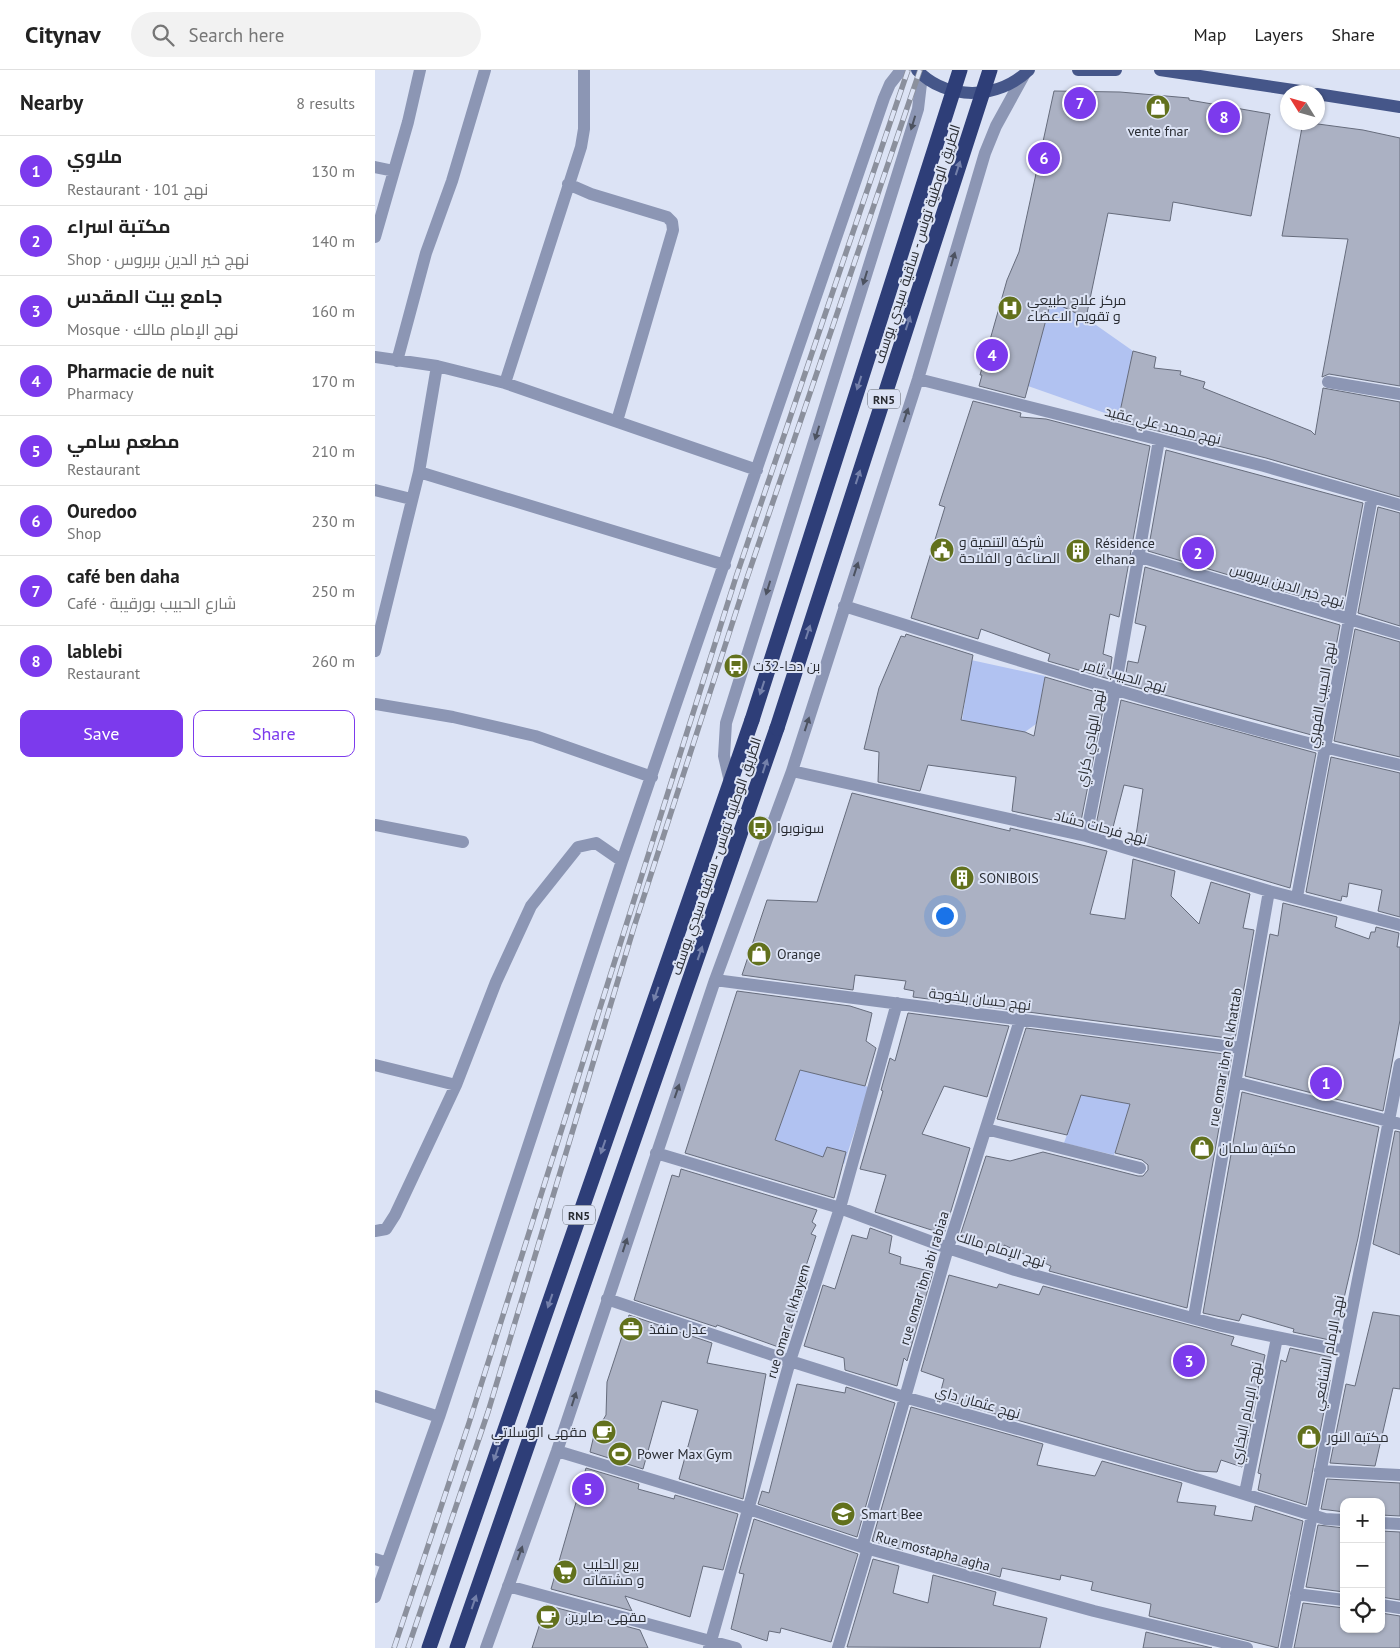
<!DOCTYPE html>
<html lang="en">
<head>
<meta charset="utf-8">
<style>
  body { margin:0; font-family:"PT Sans",Cairo,sans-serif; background:#f2f2f2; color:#222 }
  .controls { position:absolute; right:15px; bottom:15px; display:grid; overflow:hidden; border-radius:10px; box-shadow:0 1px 4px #0004 }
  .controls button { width:45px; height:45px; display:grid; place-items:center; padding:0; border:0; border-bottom:1px solid #e0e0e0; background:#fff; color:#222; font:25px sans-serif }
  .compass { position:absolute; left:905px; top:15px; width:45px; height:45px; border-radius:50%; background:#fff; box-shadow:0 1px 4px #0004; rotate:307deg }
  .you { position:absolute; left:569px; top:845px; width:18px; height:18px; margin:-12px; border:4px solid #fff; border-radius:50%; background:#1a73e8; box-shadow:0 0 0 8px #1a73e833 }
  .badge { display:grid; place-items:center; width:32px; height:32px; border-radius:50%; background:#7c3aed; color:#fff; font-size:16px; font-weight:700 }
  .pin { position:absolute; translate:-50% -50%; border:2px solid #fff; box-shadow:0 1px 5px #0006 }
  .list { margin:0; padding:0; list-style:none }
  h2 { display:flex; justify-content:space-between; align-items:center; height:65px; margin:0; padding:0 20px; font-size:21px }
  h2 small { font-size:16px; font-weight:400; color:#767676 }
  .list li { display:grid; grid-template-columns:32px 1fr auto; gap:15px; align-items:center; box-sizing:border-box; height:70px; padding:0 20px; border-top:1px solid #e0e0e0 }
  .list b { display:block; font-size:19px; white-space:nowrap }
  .list p { margin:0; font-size:16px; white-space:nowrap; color:#767676 }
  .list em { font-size:16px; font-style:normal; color:#767676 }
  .actions { display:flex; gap:10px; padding:15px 20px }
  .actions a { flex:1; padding:11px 0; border:1px solid #7c3aed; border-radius:10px; text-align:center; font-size:18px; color:#7c3aed }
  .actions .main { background:#7c3aed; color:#fff }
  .icon { flex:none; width:28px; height:28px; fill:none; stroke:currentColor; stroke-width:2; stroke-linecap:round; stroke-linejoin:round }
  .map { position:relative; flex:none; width:1025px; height:1578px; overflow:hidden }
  header { display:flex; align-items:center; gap:30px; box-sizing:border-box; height:70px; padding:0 25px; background:#fff; border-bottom:1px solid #e0e0e0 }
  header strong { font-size:24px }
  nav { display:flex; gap:28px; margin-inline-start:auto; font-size:18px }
  .search { width:350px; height:45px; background:#f2f2f2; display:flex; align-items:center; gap:12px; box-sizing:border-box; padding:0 18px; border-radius:28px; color:#767676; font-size:19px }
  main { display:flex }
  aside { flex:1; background:#fff }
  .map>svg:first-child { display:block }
</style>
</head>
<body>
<header>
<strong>Citynav</strong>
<div class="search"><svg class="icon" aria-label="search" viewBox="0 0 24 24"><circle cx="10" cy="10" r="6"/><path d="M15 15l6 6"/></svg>Search here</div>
<nav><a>Map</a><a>Layers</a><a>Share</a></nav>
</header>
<main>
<aside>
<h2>Nearby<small>8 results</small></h2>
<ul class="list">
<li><span class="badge">1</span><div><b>ملاوي</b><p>Restaurant · نهج 101</p></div><em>130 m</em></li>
<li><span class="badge">2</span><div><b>مكتبة اسراء</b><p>Shop · نهج خير الدين بربروس</p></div><em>140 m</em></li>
<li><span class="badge">3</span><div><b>جامع بيت المقدس</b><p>Mosque · نهج الإمام مالك</p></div><em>160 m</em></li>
<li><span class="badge">4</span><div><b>Pharmacie de nuit</b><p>Pharmacy</p></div><em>170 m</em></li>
<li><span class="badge">5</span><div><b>مطعم سامي</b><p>Restaurant</p></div><em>210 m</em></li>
<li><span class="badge">6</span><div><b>Ouredoo</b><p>Shop</p></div><em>230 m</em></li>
<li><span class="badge">7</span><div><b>café ben daha</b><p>Café · شارع الحبيب بورقيبة</p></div><em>250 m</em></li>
<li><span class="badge">8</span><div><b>lablebi</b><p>Restaurant</p></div><em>260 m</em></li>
</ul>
<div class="actions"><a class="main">Save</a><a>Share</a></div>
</aside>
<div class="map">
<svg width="1025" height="1578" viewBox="0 0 1025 1578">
  <rect width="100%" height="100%" fill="#dce3f5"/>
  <path fill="#b1c2f1" d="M676,231L711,248L758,281L744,348L653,316Z
    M596,590L670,606L661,654L650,662L587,651Z
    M425,1000L494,1017L469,1094L461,1090H447L400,1070Z
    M706,1025L755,1034L739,1085L689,1073Z"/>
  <path fill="#abb1c3" stroke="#666c7c" d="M679,21L745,22L814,28V30L895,44L876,146L798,132L795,151L733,143L711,248L676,231L650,328L604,316L607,305H605L632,210L644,182Z
    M928,52L988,60L1025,68V316L954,304L947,307L973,169L907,166Z
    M758,281L781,287L779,298L806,301L805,305L830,312L828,318L936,361L940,365L948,318L1025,332V427L891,388L743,351Z
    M598,331L646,343L645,347L671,349L775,376L744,547L735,544L728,584L737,587L734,609L673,591L675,584L606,559L603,569L536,548L570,437L564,435Z
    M791,380L988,433L968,539L773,481Z
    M1003,437L1025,443V556L983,543Z
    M770,497L965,555L944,667L749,614L753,591L763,593L771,556L760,553Z
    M980,559L1025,572V687L959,671Z
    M531,564L598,585L586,650L650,662L659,666L670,607L731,625L705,756L637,741L641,707L553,695L545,721L503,712L504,682L489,679L504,618L526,566L530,567Z
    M746,630L941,683L915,818L760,772L768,719L749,715L736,765L720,760Z
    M956,687L1025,703V847L1003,841L1007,820L974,813L972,827L967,826L966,831L931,822Z
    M477,723L635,761V758L732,781L715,844L750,849L758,789L800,801L796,826L824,854L836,812L875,824L868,858L879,860L860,969L538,927L539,921L529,919L531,911L480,905L478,920L367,905L392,830L442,832Z
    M908,833L962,847L960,857L994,869L996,862H1000L1001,857L1024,863L1022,877H1025V950L1008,1041L870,1006L895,864L903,866Z
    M362,921L475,936L497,943L491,971L501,978L490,1016L425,1000L400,1070L448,1087L452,1077L471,1082L459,1128L310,1083Z
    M533,943L634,956L612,1027L569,1016L547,1064L595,1078L569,1164L500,1142L511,1105L485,1099L508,1021L506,1020L515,988L520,991Z
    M651,958L857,985L812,1238L674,1201L676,1196L629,1175L628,1181L587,1172L584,1169L611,1086L635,1091L668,1082L763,1106H768L773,1100V1095L767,1090L740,1083L755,1034L706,1025L692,1065L622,1049Z
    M867,1022L1004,1057L983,1168L959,1271L918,1262L919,1259L867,1244L864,1251L828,1243Z
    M1020,1061L1025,1062V1185L998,1174Z
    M306,1099L442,1140L437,1152L441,1155L436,1164L441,1166L427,1208L433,1210L409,1279L342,1255L341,1257L259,1230L297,1105L304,1107Z
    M495,1158L517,1166L514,1183L526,1187L525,1194L558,1202L532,1291L529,1288L522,1316L470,1300L469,1288L429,1276L448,1215L460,1219L477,1165L492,1169Z
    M574,1205L622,1218L624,1214L664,1225L668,1216L859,1267L856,1275L890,1285L867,1397L846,1390L842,1402L822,1401L564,1328L569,1309L546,1301Z
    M998,1242L1025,1246V1319L1018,1318L1000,1396L955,1393L971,1314L980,1316Z
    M254,1245L337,1273L332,1293L391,1304L368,1429L304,1409L323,1340L287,1331L268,1399L215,1382L219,1365L231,1345L232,1312Z
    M915,1278L956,1287L951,1309L955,1310L931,1435L883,1420L886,1404L883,1403L906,1290L911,1292Z
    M422,1314L470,1323L471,1317L520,1333L482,1467L383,1434L387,1421L394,1423Z
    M536,1337L668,1374L662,1395L720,1406L727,1391L807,1413L802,1432L841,1436L839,1445L877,1451L880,1436L928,1451L903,1578L774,1546L776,1534L716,1520L718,1512L686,1505L685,1510L627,1498L625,1507L561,1489V1486L529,1476L528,1480L497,1471Z
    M211,1398L264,1414L263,1419L299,1429L300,1425L363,1444L348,1500L328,1496L315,1547L250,1526L257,1541L176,1519Z
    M952,1409L1025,1413V1446L1006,1445V1432H969V1442L946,1439Z
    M379,1449L483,1484L456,1572L406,1558L405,1563L394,1561L392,1571L356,1559L369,1504L364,1503Z
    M943,1455L969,1458V1522L931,1517Z
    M1006,1461L1025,1462V1530L1006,1527Z
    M498,1489L524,1496L518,1523L553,1533L558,1505L621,1522L618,1535L672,1548L665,1578L472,1577Z
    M928,1533L969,1538V1559H1006V1543L1025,1546V1578H919Z
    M171,1535L265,1560L273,1578H157Z
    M771,1562L837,1578H768Z"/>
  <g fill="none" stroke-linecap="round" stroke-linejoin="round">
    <path stroke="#8c96b4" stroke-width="12" d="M0,97L19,101
      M193,114L216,124L292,147L297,152L298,160L242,351
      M0,167L33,52L45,0
      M0,287L62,296L130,313L382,400
      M22,291L51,183L77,111L110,0
      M543,309L889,396L1025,435
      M953,312L1025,324
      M130,313L206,77L209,59V0
      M44,402L350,495
      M0,420L36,429
      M762,486L1025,564
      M469,536C653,593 837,653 1025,695
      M0,581L44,402L62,296
      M0,634L78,647L160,666L277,707
      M417,701L711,766L894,821L1025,855
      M355,712L349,686L351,653L543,39L547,5
      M0,755L88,772
      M711,766L740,619L784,370
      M922,827L997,427
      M340,910L866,978
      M0,995L81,1015
      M860,1012L1025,1054
      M611,1059L765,1098
      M281,1083L465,1138L573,1178L640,1200L843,1255L969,1281
      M0,1161L11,1159L20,1145L81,1015L121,912L156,836L203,777L221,773L247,791
      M232,1229L415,1291L529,1327L811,1406L950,1449L969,1450
      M819,1247L894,821
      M0,1326L64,1347
      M182,1381L374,1439L487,1477L719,1541L872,1578
      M945,1401L1025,1405
      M870,1423L902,1268
      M1006,1453L1025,1454
      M487,1477L573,1178L645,950
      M0,1489L12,1493
      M133,1516L361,1578
      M921,1524L969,1530
      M0,1527L64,1347L247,791L509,28L515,14L526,0
      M1006,1535L1025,1538
      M111,1578L182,1381L340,910L417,701L543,309L610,83L621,56L649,5
      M334,1578L415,1291L465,1138L522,933
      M463,1578L493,1478
      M911,1578L1025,994"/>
    <path stroke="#455689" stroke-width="12" d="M542,0C572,31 623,30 654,0
      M703,0H741
      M785,0L932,22
      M942,24L1025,37"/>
    <path stroke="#2e3e78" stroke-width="15" d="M54,1578L377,650
      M82,1578L402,658"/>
    <defs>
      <path id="rail" d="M19,1578L94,1353L361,507L533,0
        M33,1578L113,1342L259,857L371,511L545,0"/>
    </defs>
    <use href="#rail" stroke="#8b909d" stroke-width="5.5"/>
    <use href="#rail" stroke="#dce3f5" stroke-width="4" stroke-dasharray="11" stroke-linecap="butt"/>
    <path stroke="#2e3e78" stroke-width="15" d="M377,650L585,0
      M402,658L615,0"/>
  </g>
  <defs><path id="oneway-solid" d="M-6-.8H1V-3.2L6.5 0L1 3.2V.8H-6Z" transform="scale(1.25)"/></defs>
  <g fill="#4c5260">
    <use href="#oneway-solid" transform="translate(538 53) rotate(107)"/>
    <use href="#oneway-solid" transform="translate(578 189) rotate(-74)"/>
    <use href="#oneway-solid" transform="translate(490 208) rotate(107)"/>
    <use href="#oneway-solid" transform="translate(531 345) rotate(-72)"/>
    <use href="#oneway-solid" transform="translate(442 363) rotate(107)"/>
    <use href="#oneway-solid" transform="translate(481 499) rotate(-72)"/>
    <use href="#oneway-solid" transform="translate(393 518) rotate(107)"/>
    <use href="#oneway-solid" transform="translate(432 654) rotate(-72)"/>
    <use href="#oneway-solid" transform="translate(302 1021) rotate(-71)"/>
    <use href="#oneway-solid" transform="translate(250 1175) rotate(-72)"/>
    <use href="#oneway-solid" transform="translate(199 1329) rotate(-72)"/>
    <use href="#oneway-solid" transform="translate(145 1483) rotate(-70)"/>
  </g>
  <g fill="#7480aa">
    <use href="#oneway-solid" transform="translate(583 98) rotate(-72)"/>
    <use href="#oneway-solid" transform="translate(533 253) rotate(-72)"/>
    <use href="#oneway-solid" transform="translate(484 313) rotate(108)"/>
    <use href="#oneway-solid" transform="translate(483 407) rotate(-72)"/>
    <use href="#oneway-solid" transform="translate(433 562) rotate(-72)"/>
    <use href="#oneway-solid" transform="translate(387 618) rotate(108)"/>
    <use href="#oneway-solid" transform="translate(390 696) rotate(-72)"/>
    <use href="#oneway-solid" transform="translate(325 883) rotate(-71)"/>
    <use href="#oneway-solid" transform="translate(281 924) rotate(109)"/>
    <use href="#oneway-solid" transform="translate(228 1077) rotate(109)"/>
    <use href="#oneway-solid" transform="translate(175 1231) rotate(109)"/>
    <use href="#oneway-solid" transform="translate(121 1384) rotate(109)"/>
    <use href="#oneway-solid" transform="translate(99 1532) rotate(-71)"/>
  </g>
  <defs>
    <symbol id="shop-disc" viewBox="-11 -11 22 22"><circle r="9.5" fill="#62711d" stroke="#dce3f5"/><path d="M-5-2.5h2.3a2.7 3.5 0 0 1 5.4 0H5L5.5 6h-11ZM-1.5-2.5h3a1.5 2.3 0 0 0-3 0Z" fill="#fff"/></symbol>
    <symbol id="hospital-disc" viewBox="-11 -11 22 22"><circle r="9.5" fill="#62711d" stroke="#dce3f5"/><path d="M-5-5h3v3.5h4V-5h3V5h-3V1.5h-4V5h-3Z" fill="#fff"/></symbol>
    <symbol id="civic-disc" viewBox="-11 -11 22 22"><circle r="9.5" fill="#62711d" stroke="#dce3f5"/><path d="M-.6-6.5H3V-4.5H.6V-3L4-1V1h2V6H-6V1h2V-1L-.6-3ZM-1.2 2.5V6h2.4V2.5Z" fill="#fff"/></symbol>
    <symbol id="building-disc" viewBox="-11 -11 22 22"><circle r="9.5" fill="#62711d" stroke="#dce3f5"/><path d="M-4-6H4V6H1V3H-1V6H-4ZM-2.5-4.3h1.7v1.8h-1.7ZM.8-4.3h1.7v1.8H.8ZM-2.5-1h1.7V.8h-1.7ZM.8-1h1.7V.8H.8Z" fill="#fff"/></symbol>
    <symbol id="bus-disc" viewBox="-11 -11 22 22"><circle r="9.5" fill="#62711d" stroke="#dce3f5"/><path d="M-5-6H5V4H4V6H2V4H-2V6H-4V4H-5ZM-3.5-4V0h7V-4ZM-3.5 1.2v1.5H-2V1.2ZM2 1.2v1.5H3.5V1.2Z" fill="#fff"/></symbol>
    <symbol id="office-disc" viewBox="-11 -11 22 22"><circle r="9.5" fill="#62711d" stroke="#dce3f5"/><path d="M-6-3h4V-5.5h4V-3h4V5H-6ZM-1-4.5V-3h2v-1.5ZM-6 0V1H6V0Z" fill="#fff"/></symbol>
    <symbol id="cafe-disc" viewBox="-11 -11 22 22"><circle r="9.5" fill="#62711d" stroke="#dce3f5"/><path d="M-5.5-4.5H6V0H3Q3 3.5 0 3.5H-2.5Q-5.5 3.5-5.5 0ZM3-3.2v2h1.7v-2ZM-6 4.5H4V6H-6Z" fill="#fff"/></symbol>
    <symbol id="stadium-disc" viewBox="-11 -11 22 22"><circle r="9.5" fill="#62711d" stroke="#dce3f5"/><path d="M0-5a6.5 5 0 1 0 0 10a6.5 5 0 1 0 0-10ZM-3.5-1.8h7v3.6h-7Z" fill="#fff"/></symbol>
    <symbol id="school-disc" viewBox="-11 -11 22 22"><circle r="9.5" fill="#62711d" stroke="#dce3f5"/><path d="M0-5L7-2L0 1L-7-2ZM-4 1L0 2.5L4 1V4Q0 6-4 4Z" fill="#fff"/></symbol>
    <symbol id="supermarket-disc" viewBox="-11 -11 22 22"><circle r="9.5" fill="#62711d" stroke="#dce3f5"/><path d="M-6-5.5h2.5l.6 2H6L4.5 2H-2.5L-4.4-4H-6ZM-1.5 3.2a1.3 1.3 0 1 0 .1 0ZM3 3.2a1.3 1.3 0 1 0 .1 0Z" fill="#fff"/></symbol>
  </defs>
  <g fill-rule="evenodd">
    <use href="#shop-disc" x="769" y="23" width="28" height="28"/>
    <use href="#hospital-disc" x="621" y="224" width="28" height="28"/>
    <use href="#civic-disc" x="553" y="466" width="28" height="28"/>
    <use href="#building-disc" x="689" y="467" width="28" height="28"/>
    <use href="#bus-disc" x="347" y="582" width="28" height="28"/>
    <use href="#bus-disc" x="371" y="744" width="28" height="28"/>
    <use href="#building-disc" x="573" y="794" width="28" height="28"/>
    <use href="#shop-disc" x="370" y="870" width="28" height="28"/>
    <use href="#shop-disc" x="813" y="1064" width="28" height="28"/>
    <use href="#office-disc" x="242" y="1245" width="28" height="28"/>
    <use href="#cafe-disc" x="215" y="1348" width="28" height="28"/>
    <use href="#shop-disc" x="920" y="1353" width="28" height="28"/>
    <use href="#stadium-disc" x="231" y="1370" width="28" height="28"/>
    <use href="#school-disc" x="454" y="1430" width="28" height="28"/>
    <use href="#supermarket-disc" x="176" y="1488" width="28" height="28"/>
    <use href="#cafe-disc" x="159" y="1533" width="28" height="28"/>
  </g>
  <g text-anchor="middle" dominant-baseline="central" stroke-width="4" stroke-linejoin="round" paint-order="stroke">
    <g fill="#dce3f5" stroke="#5f646d" stroke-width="1">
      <rect x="493" y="319.5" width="32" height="19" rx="4"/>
      <rect x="188" y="1135.5" width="32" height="19" rx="4"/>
    </g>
    <g font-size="12" font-weight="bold" fill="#2a2d33">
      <text x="509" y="329">RN5</text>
      <text x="204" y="1145">RN5</text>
    </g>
    <g font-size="14" fill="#2a2d33" stroke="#dce3f5" text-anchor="start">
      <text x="783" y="61" text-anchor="middle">vente fnar</text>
      <text x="652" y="230">مركز علاج طبيعي<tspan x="652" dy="16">و تقويم الاعضاء</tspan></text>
      <text x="584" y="472">شركة التنمية و<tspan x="584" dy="16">الصناعة و الفلاحة</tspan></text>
      <text x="720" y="473">Résidence<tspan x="720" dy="16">elhana</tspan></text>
      <text x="378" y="596">بن دحا-32ت</text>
      <text x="402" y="758">سونوبوا</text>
      <text x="604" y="808">SONIBOIS</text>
      <text x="402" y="884">Orange</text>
      <text x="844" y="1078">مكتبة سلمان</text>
      <text x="274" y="1259">عدل منفذ</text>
      <text x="212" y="1362" text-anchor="end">مقهى الوسلاتي</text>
      <text x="952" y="1367">مكتبة النور</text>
      <text x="262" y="1384">Power Max Gym</text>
      <text x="486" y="1444">Smart Bee</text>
      <text x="208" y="1494">بيع الحليب<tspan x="208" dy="16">و مشتقاته</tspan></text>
      <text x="190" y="1547">مقهى صابرين</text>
    </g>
    <g font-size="14" fill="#2a2d33" stroke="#dce3f5">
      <text transform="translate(542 174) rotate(-72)">الطريق الوطنية تونس - ساقية سيدي يوسف</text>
      <text transform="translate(788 355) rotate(14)">نهج محمد علي عقيد</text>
      <text transform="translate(912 515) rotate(17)">نهج خير الدين بربروس</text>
      <text transform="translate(750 606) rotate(16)">نهج الحبيب ثامر</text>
      <text transform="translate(946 625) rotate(-80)">نهج الحبيب الفهري</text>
      <text transform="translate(715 668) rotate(-79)">نهج الهادي كراي</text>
      <text transform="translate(726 757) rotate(15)">نهج فرحات حشاد</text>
      <text transform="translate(341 786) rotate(-71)">الطريق الوطنية تونس - ساقية سيدي يوسف</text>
      <text transform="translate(605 929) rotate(7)">نهج حسان بلخوجة</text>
      <text transform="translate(850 987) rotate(-80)">rue omar ibn el khattab</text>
      <text transform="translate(626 1179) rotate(17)">نهج الإمام مالك</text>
      <text transform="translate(549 1208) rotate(-73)">rue omar ibn abi rabiaa</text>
      <text transform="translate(413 1251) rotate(-73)">rue omar el khayem</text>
      <text transform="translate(953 1283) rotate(-79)">نهج الإمام الشافعي</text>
      <text transform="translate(603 1332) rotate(16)">نهج عثمان داي</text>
      <text transform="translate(871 1343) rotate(-78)">نهج الإمام البخاري</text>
      <text transform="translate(558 1481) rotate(15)">Rue mostapha agha</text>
    </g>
  </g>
</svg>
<div class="controls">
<button>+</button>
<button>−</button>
<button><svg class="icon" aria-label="locate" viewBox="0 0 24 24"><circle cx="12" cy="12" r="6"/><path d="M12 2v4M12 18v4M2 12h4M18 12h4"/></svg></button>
</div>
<svg class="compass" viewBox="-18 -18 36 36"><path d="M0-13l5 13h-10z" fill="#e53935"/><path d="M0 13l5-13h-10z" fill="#767676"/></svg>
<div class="you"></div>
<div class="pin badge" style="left:951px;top:1013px">1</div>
<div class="pin badge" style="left:823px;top:483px">2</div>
<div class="pin badge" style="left:814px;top:1291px">3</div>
<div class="pin badge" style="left:617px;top:285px">4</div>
<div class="pin badge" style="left:213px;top:1419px">5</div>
<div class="pin badge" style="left:669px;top:88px">6</div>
<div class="pin badge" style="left:705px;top:33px">7</div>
<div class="pin badge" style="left:849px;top:47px">8</div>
</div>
</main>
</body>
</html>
